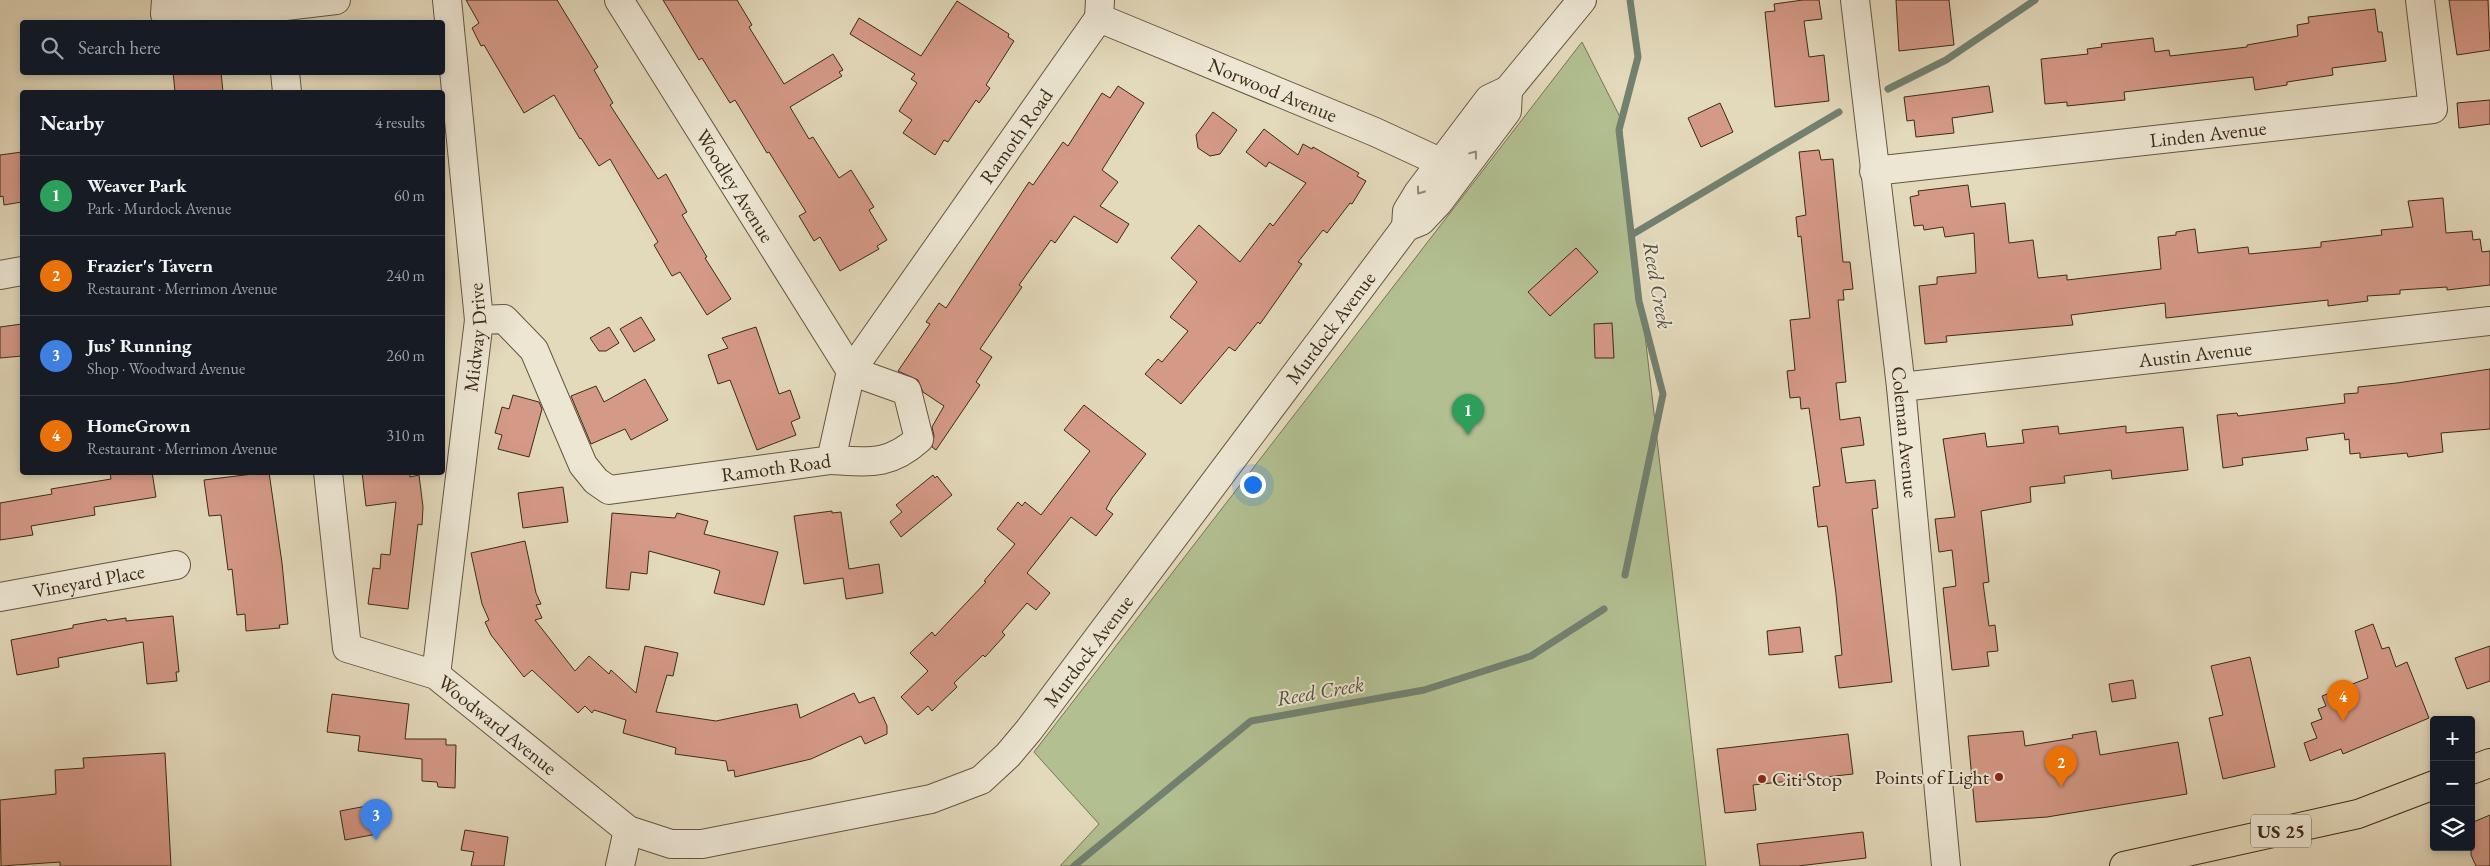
<!DOCTYPE html>
<html lang="en">
<head>
<meta charset="utf-8">
<style>
  body { margin:0; font-family:"EB Garamond",serif; background:#20242c; color:#f1f3f6 }
  .controls { position:absolute; right:15px; bottom:15px; display:grid; overflow:hidden; border-radius:5px; box-shadow:0 2px 8px #0003 }
  .controls button { width:45px; height:45px; display:grid; place-items:center; padding:0; border:0; border-bottom:1px solid #363941; background:#171b24; color:#f1f3f6; font:25px sans-serif }
  .you { position:absolute; left:1252px; top:484px; width:18px; height:18px; margin:-12px; border:4px solid #fff; border-radius:50%; background:#1a73e8; box-shadow:0 0 0 8px #1a73e833 }
  .badge { display:grid; place-items:center; width:32px; height:32px; border-radius:50%; background:#8c9099; color:#fff; font-size:16px; font-weight:700 }
  .pin { position:absolute; translate:-50% -41px; filter:drop-shadow(0 1px 2px #0008) }
  .pin::after { content:''; position:absolute; top:26px; width:18px; height:15px; background:inherit; clip-path:polygon(0 0,100% 0,50% 100%) }
  .list { margin:0; padding:0; list-style:none }
  h2 { display:flex; justify-content:space-between; align-items:center; height:65px; margin:0; padding:0 20px; font-size:21px }
  h2 small { font-size:16px; font-weight:400; color:#9ea1a6 }
  .list li { display:grid; grid-template-columns:32px 1fr auto; gap:15px; align-items:center; box-sizing:border-box; height:80px; padding:0 20px; border-top:1px solid #363941 }
  .list b { display:block; font-size:19px; white-space:nowrap }
  .list p { margin:0; font-size:16px; white-space:nowrap; color:#9ea1a6 }
  .list em { font-size:16px; font-style:normal; color:#9ea1a6 }
  .icon { flex:none; width:28px; height:28px; fill:none; stroke:currentColor; stroke-width:2; stroke-linecap:round; stroke-linejoin:round }
  .map { position:relative; flex:none; width:2490px; height:866px; overflow:hidden }
  .search { position:absolute; background:#171b24; box-shadow:0 2px 8px #0003; left:20px; top:20px; width:425px; height:55px; display:flex; align-items:center; gap:12px; box-sizing:border-box; padding:0 18px; border-radius:5px; color:#9ea1a6; font-size:19px }
  .panel { position:absolute; background:#171b24; box-shadow:0 2px 8px #0003; left:20px; top:90px; width:425px; height:385px; border-radius:5px }
  .map>svg:first-child { display:block }
</style>
</head>
<body>
<div class="map">
<svg width="2490" height="866" viewBox="0 0 2490 866">
  <rect width="100%" height="100%" fill="#e3d9bb"/>
  <filter id="stains"><feTurbulence type="fractalNoise" baseFrequency=".004" numOctaves="4"/><feColorMatrix values="0 0 0 0 .2 0 0 0 0 .09 0 0 0 0 .02 0 0 0 .5 -.17"/></filter>
  <radialGradient id="worn" r=".72"><stop offset=".6" stop-color="#630" stop-opacity="0"/><stop offset="1" stop-color="#630" stop-opacity=".3"/></radialGradient>
  <path fill="#b2bf91" stroke="#777554" d="M1582,42L1620,117L1706,866H1060L1099,824L1034,752Z"/>
  <g fill="none" stroke-linecap="round" stroke-linejoin="round">
    <path stroke="#728171" stroke-width="7" d="M1888,89L1946,60L2035,0
      M1633,234L1839,112
      M1625,575L1663,394L1639,301L1619,130L1638,57L1630,0
      M1074,866L1251,721L1424,690L1531,656L1604,609"/>
  </g>
  <path fill="#d59987" stroke="#3c2b18" d="M466,0H557L598,67L594,70L613,103L610,105L658,179L666,174L687,212L682,215L707,257L705,258L731,299L707,315L680,272L672,276L654,245L658,242L610,159L599,166L581,138L580,139L554,95L524,113L484,45L481,46L472,28L479,23Z
    M663,0H737L752,25L749,27L784,84L833,54L843,70L839,72L842,76L790,107L809,139L813,137L839,178L851,170L874,207L869,210L887,240L877,246L879,249L840,271L820,237L814,241L799,216L806,212L769,152L767,153L735,100L730,103L702,58L699,60Z
    M1803,0H1819L1822,19L1804,21L1809,57L1824,55L1829,101L1775,107L1765,12L1775,11L1774,4Z
    M1896,0H1949L1954,45L1899,51Z
    M2449,0H2488L2490,50L2457,55Z
    M957,1L1009,34L1008,37L1014,41L986,85L990,88L979,103L976,100L948,142L944,140L935,155L903,133L912,120L899,111L917,83L911,79L915,74L850,34L859,18L921,56Z
    M2375,9L2378,32H2382L2386,61L2332,68L2333,75L2287,82V85L2255,90L2253,77L2124,92L2125,100L2067,106V102L2045,104L2041,59L2088,54L2087,49L2102,47L2101,44L2153,38L2155,52L2169,50L2170,56L2247,47V45L2298,36L2297,25L2309,23L2308,17Z
    M173,72H221L223,92H175Z
    M1118,86L1144,103L1102,170L1118,182L1100,206L1129,224L1117,243L1074,216L1055,243L1051,240L1019,285L1022,287L980,349L992,357L976,382L980,385L936,450L932,447L934,436L932,427L944,406L923,392L918,380L898,371L930,324L926,322L939,303L946,308L1029,182L1033,185L1063,142L1068,146L1102,93L1110,98Z
    M1989,86L1993,112L1952,118L1954,133L1916,137L1914,120L1907,121L1904,97Z
    M2490,100V124L2459,128L2457,103Z
    M1720,103L1733,132L1701,147L1688,118Z
    M1213,112L1237,130L1220,154L1210,156L1198,148L1196,135Z
    M1264,129L1298,155L1303,144L1312,149L1313,147L1359,173L1357,176L1366,181L1352,204L1350,203L1327,233L1323,230L1298,262L1302,264L1260,324L1258,322L1235,351L1229,347L1181,404L1145,374L1158,359L1162,362L1188,331L1170,317L1197,282L1171,258L1199,225L1240,262L1270,223L1273,226L1306,183L1269,162L1266,167L1246,152Z
    M1819,150L1821,160L1833,159L1843,262H1850L1853,289L1843,290L1844,300H1838L1846,382L1836,383L1840,420L1860,417L1864,445L1841,448L1846,483L1875,480L1878,508L1872,509L1892,682L1839,688L1835,656L1842,655L1836,594L1827,526L1818,527L1813,487L1820,486L1809,408L1801,409L1800,397L1790,398L1787,371L1795,370L1790,320L1810,318L1801,236L1798,237L1796,217L1806,215L1799,152Z
    M22,152V202L4,205L3,196L0,197V155Z
    M1968,185L1971,207L2005,203L2009,243L2033,240L2038,278L2067,275V280L2161,269L2158,237L2176,235V232L2195,229L2198,253L2248,247L2249,254L2321,247V242L2382,235L2381,230L2413,227L2408,201L2443,198L2446,233L2472,231L2473,240L2480,239L2482,252L2490,251V285L2447,290V287L2400,290V294L2367,296L2368,301L2328,306V300L2166,318L2165,303L2071,315L2073,325L1946,336L1947,342L1925,344L1919,286L1937,284V277L1976,273L1974,233L1945,237L1943,227L1924,230L1923,225L1914,226L1910,197L1919,195L1918,191Z
    M1576,248L1598,272L1550,316L1528,292Z
    M641,317L655,340L634,352L620,329Z
    M1612,323L1614,358H1595L1594,324Z
    M22,324V356L0,358V327Z
    M609,327L619,343L606,351H599L590,338Z
    M756,327L779,394L790,390L800,418L791,422L796,435L757,450L730,380L718,384L708,355L728,348L722,338Z
    M2490,369V429L2441,433L2443,452L2408,457L2407,453L2360,458V453L2350,454L2349,439L2345,440L2344,433L2306,438L2308,450L2242,458L2243,465L2223,468L2217,415L2237,413L2238,416L2345,403L2344,394L2358,393V387L2397,383Z
    M645,379L668,420L631,440L625,429L591,444L571,396L596,386L604,402Z
    M513,395L539,402L542,409L529,457L498,449L502,435L495,433L502,407L509,409Z
    M1084,405L1146,454L1112,498L1106,509L1113,514L1096,536L1071,517L1027,573L1050,593L1036,610L1027,603L1002,632L1005,635L985,657L983,655L954,683L957,687L932,711L928,706L918,715L901,697L928,671L910,653L932,632L935,636L986,582L984,581L1015,544L997,529L1018,502L1022,506L1025,502L1041,515L1090,451L1064,430Z
    M2058,426L2059,434L2126,426V433L2183,427L2188,470L2112,479L2111,470L2064,476L2065,483L2030,487L2031,502L1981,511L1989,582L1983,583L1989,626L1995,625L1998,651L1987,652L1989,666L1952,670L1943,588L1956,586L1952,550L1939,552L1935,519L1955,517L1943,439L1985,433L1987,447L2024,443L2022,430Z
    M110,472H152L156,497L94,507L95,515L31,526L33,535L0,540V503L52,494L51,489L111,479Z
    M269,472L282,563L288,624L279,625L280,628L246,631L245,614L237,615L232,569L228,570L221,515L209,516L204,480Z
    M362,472H410V477L419,475L423,507L422,525L418,524L408,609L368,604L373,568L380,569L381,554L390,555L396,502L366,506Z
    M933,475L935,478L937,476L952,495L901,537L890,522L902,512L896,505Z
    M563,487L568,522L523,528L518,493Z
    M832,511V513L841,512L849,569L879,564L883,593L846,599L843,578L804,584L794,516Z
    M612,513L675,518L677,513L708,521L704,534L778,552L764,605L714,593L720,571L715,569L649,551L647,574L631,572L629,590L606,588Z
    M525,541L536,593L541,604L536,605L542,618L535,620L575,671L589,656L609,674L611,670L636,693L645,646L678,653L673,676L667,675L656,712L716,721L797,704L800,718L854,693L859,703L874,697L887,726V734L865,744L861,736L811,759L735,777L734,770L728,771L726,761L675,754L676,748L623,733L626,720L594,710L592,713L585,706L578,713L532,670L524,677L491,635L485,622L489,620L482,604L471,553Z
    M173,616L179,672H176L177,681L147,684L143,642L58,658L59,667L17,675L11,640L73,628V625L106,619L107,621L126,618V621Z
    M2373,624L2382,649L2389,647L2396,667L2407,662L2429,718L2343,754L2341,749L2310,761L2304,743L2317,738L2311,723L2322,719L2318,709L2326,706L2322,696L2368,678L2355,631Z
    M1800,627L1803,652L1769,655L1767,631Z
    M2490,646V681L2467,689L2455,658Z
    M2250,657L2275,767L2223,779L2209,718L2223,715L2211,666Z
    M2133,680L2136,698L2112,702L2109,684Z
    M332,694L409,704L405,739H446V745H456L455,788L438,787L437,782L422,781V759L358,751L360,736L327,732Z
    M2023,731L2025,746L2073,738L2072,735L2096,731L2100,755L2178,742L2187,794L2047,817L1976,822L1968,736Z
    M1848,734L1853,774L1753,785L1756,810L1725,813L1717,749Z
    M165,753L171,866H60V862L1,866L0,800L56,794L55,770L84,768L83,758Z
    M372,805L377,834L345,840L340,811Z
    M2490,815V866H2476L2471,855V823Z
    M465,830L508,837L504,866H471L474,852L461,850Z
    M1863,832L1866,858L1798,866H1760L1757,844Z"/>
  <g fill="none" stroke-linecap="round" stroke-linejoin="round">
    <defs>
      <g id="minor">
        <path d="M166,0L165,14L277,7L336,0"/>
        <path id="s1" d="M619,0L851,371L907,391L919,439C889,466 869,462 831,460"/>
        <path id="s2" d="M1100,0L1099,18L1375,132L1442,163L1457,177"/>
        <path id="s3" d="M1855,0L1901,387L1946,866"/>
        <path d="M285,72L287,92"/>
        <path id="s4" d="M1874,171L2433,109L2420,0"/>
        <path d="M1406,227L1407,211L1418,193L1489,99L1508,90L1582,0"/>
        <path d="M0,275L22,271"/>
        <path id="s5" d="M479,320L504,319L534,350L583,465L596,481L609,490L831,460L851,371L1099,18"/>
        <path id="s6" d="M1901,387L2490,321"/>
        <path id="s7" d="M328,472L347,648L436,675L628,830L671,844H702L931,799L981,780L1008,755L1029,730L1406,227L1421,221L1438,203L1507,111L1508,90"/>
        <path id="s8" d="M0,597L176,565"/>
        <path id="s9" d="M436,675L479,320L447,0"/>
        <path d="M620,866L628,830"/>
      </g>
      <path id="major" d="M2471,770L2490,763
        M2124,866L2358,814L2434,785"/>
    </defs>
    <use href="#minor" stroke="#665641" stroke-width="30"/>
    <use href="#major" stroke="#3c2b18" stroke-width="30"/>
    <use href="#minor" stroke="#ede6d3" stroke-width="28"/>
    <use href="#major" stroke="#e3d9bb" stroke-width="28"/>
  </g>
  <defs><path id="oneway-chevron" d="M-2-3.5L2.5 0L-2 3.5" fill="none" stroke-width="1.6" stroke-linecap="round" stroke-linejoin="round" transform="scale(1.25)"/></defs>
  <g stroke="#948876">
    <use href="#oneway-chevron" transform="translate(1474 154) rotate(-53)"/>
    <use href="#oneway-chevron" transform="translate(1420 191) rotate(126)"/>
  </g>
  <g fill="#8f2418" stroke="#ede6d3" stroke-width="2">
    <circle cx="1999" cy="777" r="5"/>
    <circle cx="1762" cy="779" r="5"/>
  </g>
  <g text-anchor="middle" dominant-baseline="central" stroke-width="4" stroke-linejoin="round" paint-order="stroke">
    <rect fill="#ede6d3" stroke="#716350" stroke-width="1" x="2251" y="814.5" width="60" height="33" rx="4"/>
    <g font-size="19" font-weight="bold" fill="#3c2b18">
      <text x="2281" y="831">US 25</text>
    </g>
    <g font-size="20" fill="#3c2b18" stroke="#ede6d3">
      <text stroke="none"><textPath href="#s2" startOffset="206">Norwood Avenue</textPath></text>
      <text stroke="none"><textPath href="#s4" startOffset="336">Linden Avenue</textPath></text>
      <text stroke="none"><textPath href="#s5" startOffset="832">Ramoth Road</textPath></text>
      <text stroke="none"><textPath href="#s1" startOffset="219">Woodley Avenue</textPath></text>
      <text stroke="none"><textPath href="#s7" startOffset="1452">Murdock Avenue</textPath></text>
      <text stroke="none"><textPath href="#s9" startOffset="340">Midway Drive</textPath></text>
      <text stroke="none"><textPath href="#s6" startOffset="296">Austin Avenue</textPath></text>
      <text stroke="none"><textPath href="#s3" startOffset="435">Coleman Avenue</textPath></text>
      <text stroke="none"><textPath href="#s5" startOffset="398">Ramoth Road</textPath></text>
      <text stroke="none"><textPath href="#s8" startOffset="90">Vineyard Place</textPath></text>
      <text stroke="none"><textPath href="#s7" startOffset="1048">Murdock Avenue</textPath></text>
      <text stroke="none"><textPath href="#s7" startOffset="349">Woodward Avenue</textPath></text>
    </g>
    <g font-size="20" fill="#3c2b18" stroke="#ede6d3" text-anchor="end">
      <text x="1989" y="777">Points of Light</text>
      <text x="1772" y="779" text-anchor="start">Citi Stop</text>
    </g>
    <g font-size="21" font-style="italic" fill="#524f3d" stroke="#ede6d3">
      <text transform="translate(1658 285) rotate(80)">Reed Creek</text>
      <text transform="translate(1320 691) rotate(-10)">Reed Creek</text>
    </g>
  </g>
  <rect width="100%" height="100%" filter="url(#stains)"/>
  <rect width="100%" height="100%" fill="url(#worn)"/>
</svg>
<div class="controls">
<button>+</button>
<button>−</button>
<button><svg class="icon" aria-label="layers" viewBox="0 0 24 24"><path d="M12 4l9 5-9 5-9-5zM3 14l9 5 9-5"/></svg></button>
</div>
<div class="you"></div>
<div class="pin badge" style="left:1468px;top:435px;background:#2e9e5b">1</div>
<div class="pin badge" style="left:2061px;top:787px;background:#e8710a">2</div>
<div class="pin badge" style="left:376px;top:840px;background:#3f7fe0">3</div>
<div class="pin badge" style="left:2343px;top:721px;background:#e8710a">4</div>
<div class="search"><svg class="icon" aria-label="search" viewBox="0 0 24 24"><circle cx="10" cy="10" r="6"/><path d="M15 15l6 6"/></svg>Search here</div>
<section class="panel">
<h2>Nearby<small>4 results</small></h2>
<ul class="list">
<li><span class="badge" style="background:#2e9e5b">1</span><div><b>Weaver Park</b><p>Park · Murdock Avenue</p></div><em>60 m</em></li>
<li><span class="badge" style="background:#e8710a">2</span><div><b>Frazier's Tavern</b><p>Restaurant · Merrimon Avenue</p></div><em>240 m</em></li>
<li><span class="badge" style="background:#3f7fe0">3</span><div><b>Jus’ Running</b><p>Shop · Woodward Avenue</p></div><em>260 m</em></li>
<li><span class="badge" style="background:#e8710a">4</span><div><b>HomeGrown</b><p>Restaurant · Merrimon Avenue</p></div><em>310 m</em></li>
</ul>
</section>
</div>
</body>
</html>
